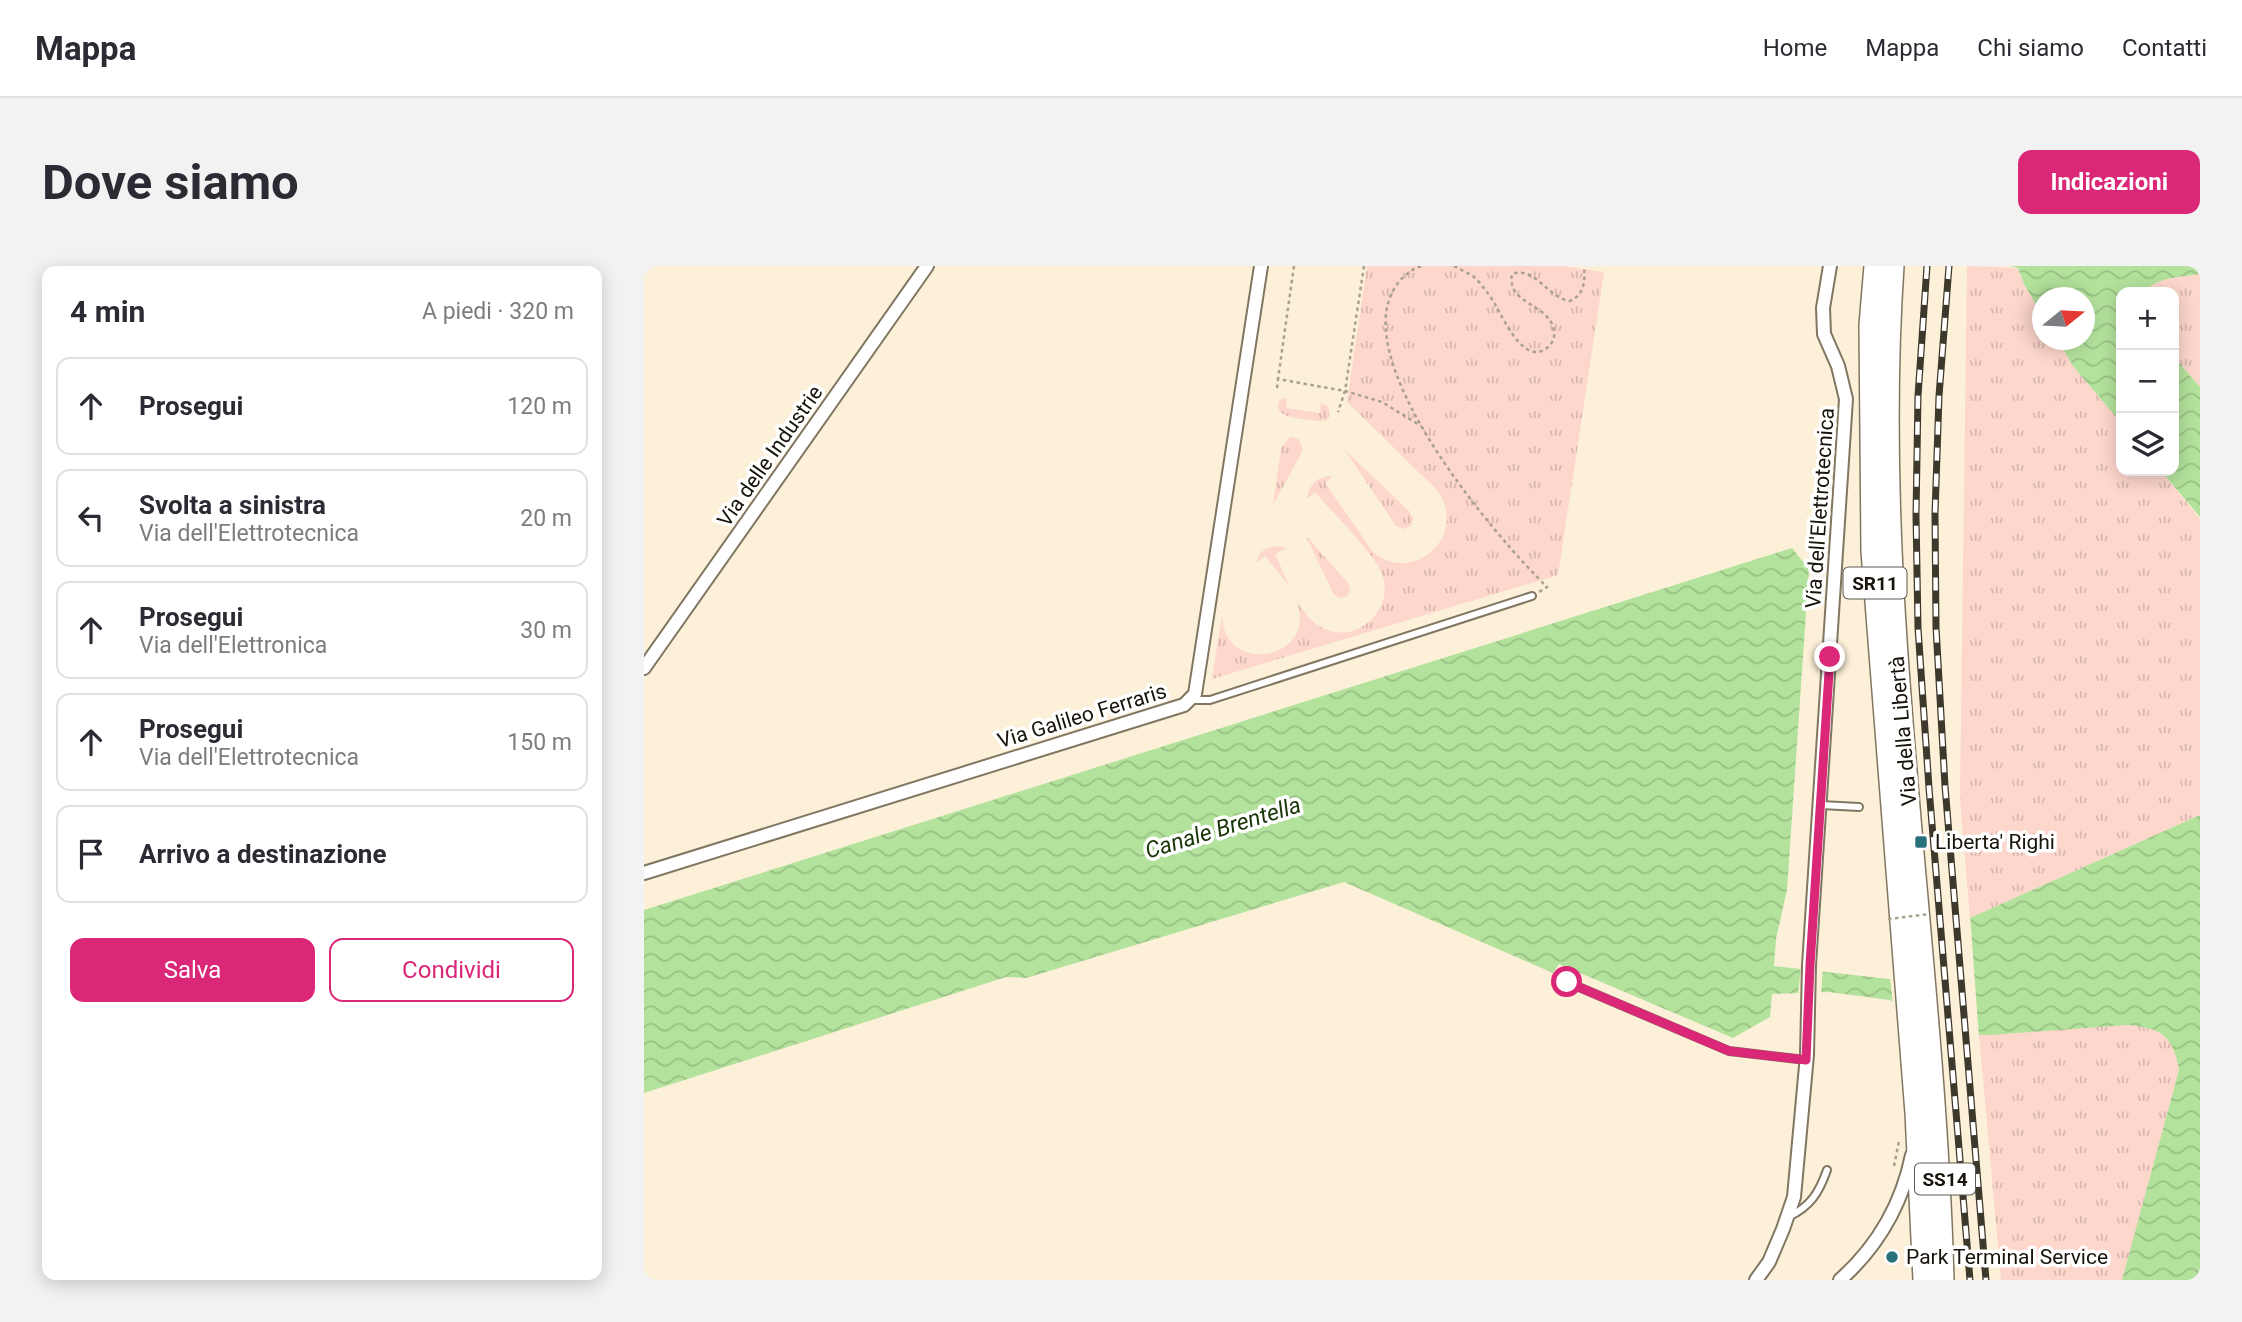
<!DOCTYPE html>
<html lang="it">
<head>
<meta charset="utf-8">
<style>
  body { margin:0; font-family:Roboto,sans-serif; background:#f2f2f3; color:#2b2b33 }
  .controls { position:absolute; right:21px; top:21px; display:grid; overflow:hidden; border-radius:14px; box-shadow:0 4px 18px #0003 }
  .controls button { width:63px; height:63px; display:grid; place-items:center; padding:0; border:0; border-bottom:2px solid #e1e1e2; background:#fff; color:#2b2b33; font:35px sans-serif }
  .compass { position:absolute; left:1388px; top:21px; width:63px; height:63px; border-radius:50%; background:#fff; box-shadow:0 4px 18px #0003; rotate:72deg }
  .stop { position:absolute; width:21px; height:21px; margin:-16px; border:5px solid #db2777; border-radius:50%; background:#fff }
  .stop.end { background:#db2777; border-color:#fff; box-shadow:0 2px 7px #0008 }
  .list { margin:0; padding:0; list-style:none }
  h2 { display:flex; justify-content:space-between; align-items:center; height:91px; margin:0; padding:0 28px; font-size:30px }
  h2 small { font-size:23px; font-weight:400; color:#7c7c81 }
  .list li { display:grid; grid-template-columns:46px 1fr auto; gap:21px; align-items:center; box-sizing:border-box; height:98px; margin:0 14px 14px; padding:0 14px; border:2px solid #e1e1e2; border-radius:14px }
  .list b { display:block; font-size:26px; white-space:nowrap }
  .list p { margin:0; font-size:23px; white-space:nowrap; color:#7c7c81 }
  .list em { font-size:23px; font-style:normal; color:#7c7c81 }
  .actions { display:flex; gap:14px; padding:21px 28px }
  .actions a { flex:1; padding:16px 0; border:2px solid #db2777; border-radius:14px; text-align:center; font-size:24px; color:#db2777 }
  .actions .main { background:#db2777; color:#fff }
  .icon { flex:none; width:38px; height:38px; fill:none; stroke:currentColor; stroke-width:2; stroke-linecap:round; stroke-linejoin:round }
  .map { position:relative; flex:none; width:1556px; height:1014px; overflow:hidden; border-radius:14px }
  header { display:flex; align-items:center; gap:42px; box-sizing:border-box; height:98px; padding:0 35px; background:#fff; border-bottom:2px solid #e1e1e2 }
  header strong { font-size:33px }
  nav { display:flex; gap:38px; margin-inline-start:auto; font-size:24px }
  .intro { display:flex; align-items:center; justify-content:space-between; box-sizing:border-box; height:168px; padding:0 42px }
  h1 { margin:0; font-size:49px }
  .button { padding:18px 32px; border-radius:14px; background:#db2777; color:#fff; font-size:24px; font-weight:700 }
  main { display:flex; gap:42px; padding:0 42px }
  aside { flex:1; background:#fff; border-radius:14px; box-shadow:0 4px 18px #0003 }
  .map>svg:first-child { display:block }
</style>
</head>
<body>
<header>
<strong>Mappa</strong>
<nav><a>Home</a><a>Mappa</a><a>Chi siamo</a><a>Contatti</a></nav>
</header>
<div class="intro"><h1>Dove siamo</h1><a class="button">Indicazioni</a></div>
<main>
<aside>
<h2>4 min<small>A piedi · 320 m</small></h2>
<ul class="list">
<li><svg class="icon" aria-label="ahead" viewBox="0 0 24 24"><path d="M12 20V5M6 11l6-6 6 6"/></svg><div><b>Prosegui</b></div><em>120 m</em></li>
<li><svg class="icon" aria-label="left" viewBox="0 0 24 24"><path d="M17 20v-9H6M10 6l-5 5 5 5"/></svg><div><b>Svolta a sinistra</b><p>Via dell'Elettrotecnica</p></div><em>20 m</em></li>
<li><svg class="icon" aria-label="ahead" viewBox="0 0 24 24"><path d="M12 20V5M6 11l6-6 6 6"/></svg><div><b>Prosegui</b><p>Via dell'Elettronica</p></div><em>30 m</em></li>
<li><svg class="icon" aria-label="ahead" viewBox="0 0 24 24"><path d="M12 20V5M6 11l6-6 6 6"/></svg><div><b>Prosegui</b><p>Via dell'Elettrotecnica</p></div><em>150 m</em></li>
<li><svg class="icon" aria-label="arrive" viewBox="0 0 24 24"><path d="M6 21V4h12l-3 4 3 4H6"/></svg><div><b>Arrivo a destinazione</b></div></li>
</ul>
<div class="actions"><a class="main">Salva</a><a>Condividi</a></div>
</aside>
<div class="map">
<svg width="1556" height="1014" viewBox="0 0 1556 1014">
  <defs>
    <pattern id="grass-tufts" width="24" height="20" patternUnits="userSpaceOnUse" patternTransform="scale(1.75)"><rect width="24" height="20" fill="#fdd6cc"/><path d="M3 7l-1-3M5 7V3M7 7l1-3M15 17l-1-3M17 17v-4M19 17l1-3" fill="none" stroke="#d8b7ae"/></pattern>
    <pattern id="water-waves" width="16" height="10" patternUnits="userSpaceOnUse" patternTransform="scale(1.75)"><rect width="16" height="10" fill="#b3e29c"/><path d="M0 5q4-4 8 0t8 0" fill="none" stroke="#99c185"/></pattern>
  </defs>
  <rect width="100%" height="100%" fill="#fcf0d8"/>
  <path fill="url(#grass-tufts)" d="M723,0H920L960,6L914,309L568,413L578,349C579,410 670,395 654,339C650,322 632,304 621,290L612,297C615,282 628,278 642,282L631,288C642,311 653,346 675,360C709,382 752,345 738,308C730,287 687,245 671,226L663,233C664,219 675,209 689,210L681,217L729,286C766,318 819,276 798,232C792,220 778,210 769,201C747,179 725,157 703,136Z
    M1323,0L1374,2L1380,18L1398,49V74H1414L1429,100L1477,157V205H1517L1556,253V549L1326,652L1316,532Z
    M1556,8V121L1530,91V26H1501C1511,11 1539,11 1556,8Z
    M643,132L642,142L676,147L677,137L685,141V150L682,154L676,155C663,153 624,153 636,134Z
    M646,171L655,173L659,184L629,239L637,182Z
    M701,184L765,245L769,252L767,260L760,263L752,260Z
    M662,270L704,317L706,324L703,331L695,332L689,327Z
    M1483,759C1517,762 1529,769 1535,804L1479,1014H1357L1335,768Z"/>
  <path fill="url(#water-waves)" d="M1366,0H1556V8C1539,11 1511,11 1501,26H1477V157L1429,100L1414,74H1440V32H1398V49L1380,18L1374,2Z
    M1530,91L1556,121V251L1517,205H1530Z
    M1148,282L1165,303L1143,624L1132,673L1130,700L1254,714L1326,652L1556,549V1014H1478L1535,804C1529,769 1517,762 1483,759L1347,769L1291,768L1246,734L1185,726L1128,728L1126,751L1089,772L915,698L909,707L700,616L382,712L362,711L0,827V644Z"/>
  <path fill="#fcf0d8" d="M1326,648L1335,772L1290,771L1249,740L1246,710H1253L1280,673L1291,664Z
    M1157,699L1179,702L1177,730H1154Z"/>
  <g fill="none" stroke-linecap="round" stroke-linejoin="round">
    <defs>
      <path id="lane" d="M547,434H566L888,330
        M1177,539L1215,541
        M923,716L1085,785L1162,794
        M1144,951C1166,941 1175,927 1183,904"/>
      <path id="street" d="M0,402L283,0
        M0,607L540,439L551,428L617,0
        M1112,1014L1125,996L1139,963L1150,931L1163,789L1165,699L1202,133L1194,100L1180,68L1179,42L1186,0
        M1196,1014C1233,981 1258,938 1268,889"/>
      <path id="highway" d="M1232,0L1227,59L1229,285L1273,847L1281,1014
        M1248,0C1225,339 1289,676 1298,1014"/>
    </defs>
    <use href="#lane" stroke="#817661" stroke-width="10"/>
    <use href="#street" stroke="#817661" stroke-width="16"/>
    <use href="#highway" stroke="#817661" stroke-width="26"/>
    <path stroke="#a9a08d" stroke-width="2.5" stroke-dasharray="3.5 3.5" stroke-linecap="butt" d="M650,0L634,113L701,125L694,146
      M720,0L701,125L738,136L777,160
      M777,0C761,6 750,19 745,34C719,113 849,268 903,321L895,326
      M810,0L829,10L836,17C842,25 848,32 852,40C860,54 882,103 905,80C909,76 911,71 910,66C908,38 862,39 868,8C891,0 904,32 926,35C941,28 941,15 940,0
      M633,122L634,113
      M1250,900L1255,875"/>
    <use href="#lane" stroke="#fff" stroke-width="6"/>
    <use href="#street" stroke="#fff" stroke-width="12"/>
    <use href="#highway" stroke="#fff" stroke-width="23"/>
    <defs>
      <path id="rail" d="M1283,0L1274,130L1272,249L1274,362L1285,522L1326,1014
        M1305,0L1295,130L1291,248L1292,361L1301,520L1342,1014"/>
    </defs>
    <use href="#rail" stroke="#3d382c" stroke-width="7"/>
    <use href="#rail" stroke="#fff" stroke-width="4.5" stroke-dasharray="13" stroke-linecap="butt"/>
    <path stroke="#a9a08d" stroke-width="2.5" stroke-dasharray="3.5 3.5" stroke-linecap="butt" d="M1244,653L1286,648"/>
  </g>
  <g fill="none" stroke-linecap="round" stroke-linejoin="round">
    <path stroke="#db2777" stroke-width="9" d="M923,716L1085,785L1162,794L1166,699L1186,391"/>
  </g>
  <g fill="#2a717e" stroke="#fff" stroke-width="2.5">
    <rect x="1270" y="569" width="14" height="14" rx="3.5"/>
    <circle cx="1248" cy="991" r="7"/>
  </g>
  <g text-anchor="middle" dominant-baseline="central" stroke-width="7" stroke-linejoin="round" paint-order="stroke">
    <g fill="#fff" stroke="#5d5a54" stroke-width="2">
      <rect x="1199.5" y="301.5" width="63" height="31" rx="5"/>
      <rect x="1271" y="897.5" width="60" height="31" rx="5"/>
    </g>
    <g font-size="19" font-weight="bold" fill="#18140b">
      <text x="1231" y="317">SR11</text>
      <text x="1301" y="913">SS14</text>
    </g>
    <g font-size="21" fill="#18140b" stroke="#fff">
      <text transform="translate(126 190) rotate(-55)">Via delle Industrie</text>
      <text transform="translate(1176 242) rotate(-86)">Via dell'Elettrotecnica</text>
      <text transform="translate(438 450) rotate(-17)">Via Galileo Ferraris</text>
      <text transform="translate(1259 465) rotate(-95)">Via della Libertà</text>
    </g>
    <g font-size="21" fill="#18140b" stroke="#fff" text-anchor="start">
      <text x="1291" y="576">Liberta' Righi</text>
      <text x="1262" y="991">Park Terminal Service</text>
    </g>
    <g font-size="23" font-style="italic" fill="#193606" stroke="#fff">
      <text transform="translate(579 562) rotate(-17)">Canale Brentella</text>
    </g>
  </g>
</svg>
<div class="controls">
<button>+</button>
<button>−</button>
<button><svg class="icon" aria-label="layers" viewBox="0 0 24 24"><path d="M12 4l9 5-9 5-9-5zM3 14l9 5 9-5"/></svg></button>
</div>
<svg class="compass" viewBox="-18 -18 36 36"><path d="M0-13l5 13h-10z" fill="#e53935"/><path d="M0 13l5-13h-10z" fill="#7c7c81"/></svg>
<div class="stop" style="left:923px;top:716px"></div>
<div class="stop end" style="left:1186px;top:391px"></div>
</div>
</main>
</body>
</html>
